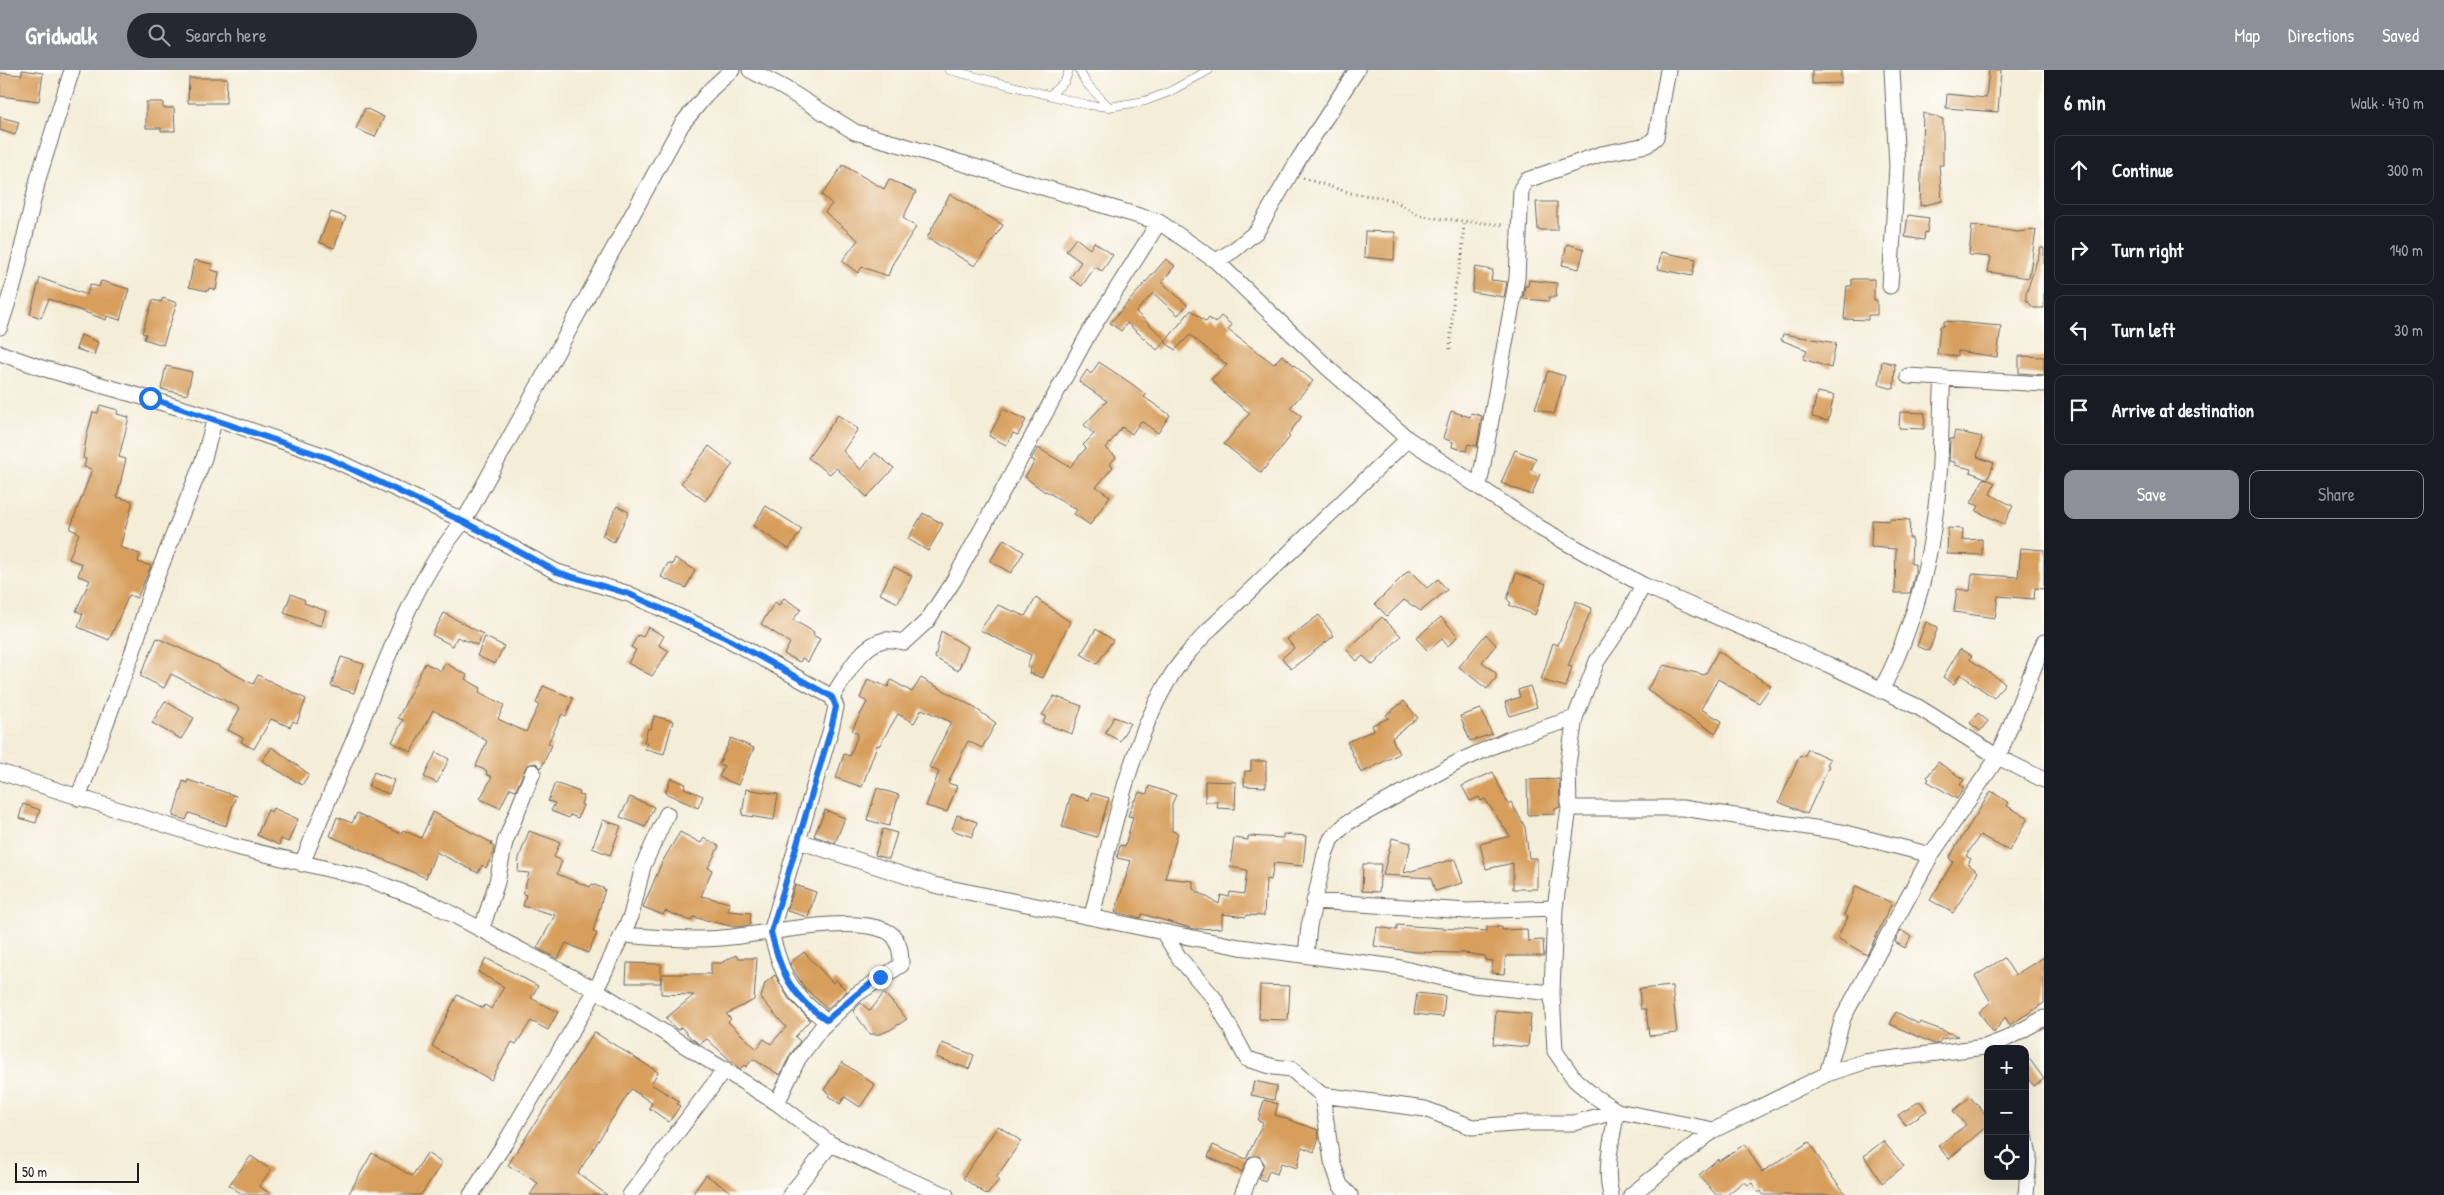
<!DOCTYPE html>
<html lang="en">
<head>
<meta charset="utf-8">
<style>
  body { margin:0; font-family:"Patrick Hand",sans-serif; background:#242831; color:#f1f3f6 }
  .controls { position:absolute; right:15px; bottom:15px; display:grid; overflow:hidden; border-radius:10px; box-shadow:0 5px 20px #0002 }
  .controls button { width:45px; height:45px; display:grid; place-items:center; padding:0; border:0; border-bottom:1px solid #363941; background:#171b24; color:#f1f3f6; font:25px sans-serif }
  .scale { position:absolute; left:15px; bottom:12px; width:124px; box-sizing:border-box; padding-left:5px; border:2px solid #1c1c1c; border-top:0; font-size:14px; line-height:18px; white-space:nowrap; color:#1c1c1c; -webkit-text-stroke:4px #fdfcf7; paint-order:stroke }
  .stop { position:absolute; width:15px; height:15px; margin:-11px; border:4px solid #1a73e8; border-radius:50%; background:#fff }
  .stop.end { background:#1a73e8; border-color:#fff; box-shadow:0 1px 5px #0008 }
  .list { margin:0; padding:0; list-style:none }
  h2 { display:flex; justify-content:space-between; align-items:center; height:65px; margin:0; padding:0 20px; font-size:21px }
  h2 small { font-size:16px; font-weight:400; color:#9ea1a6 }
  .list li { display:grid; grid-template-columns:32px 1fr auto; gap:15px; align-items:center; box-sizing:border-box; height:70px; margin:0 10px 10px; padding:0 10px; border:1px solid #363941; border-radius:10px }
  .list b { display:block; font-size:19px; white-space:nowrap }
  .list em { font-size:16px; font-style:normal; color:#9ea1a6 }
  .actions { display:flex; gap:10px; padding:15px 20px }
  .actions a { flex:1; padding:11px 0; border:1px solid #8c9099; border-radius:10px; text-align:center; font-size:18px; color:#8c9099 }
  .actions .main { background:#8c9099; color:#fff }
  .icon { flex:none; width:28px; height:28px; fill:none; stroke:currentColor; stroke-width:2; stroke-linecap:round; stroke-linejoin:round }
  .map { position:relative; flex:none; width:2044px; height:1125px; overflow:hidden }
  header { display:flex; align-items:center; gap:30px; box-sizing:border-box; height:70px; padding:0 25px; background:#8c9099; color:#fff }
  header strong { font-size:24px }
  nav { display:flex; gap:28px; margin-inline-start:auto; font-size:18px }
  .search { width:350px; height:45px; background:#242831; display:flex; align-items:center; gap:12px; box-sizing:border-box; padding:0 18px; border-radius:28px; color:#9ea1a6; font-size:19px }
  main { display:flex }
  aside { flex:1; background:#171b24 }
  .map>svg:first-child { display:block }
</style>
</head>
<body>
<header>
<strong>Gridwalk</strong>
<div class="search"><svg class="icon" aria-label="search" viewBox="0 0 24 24"><circle cx="10" cy="10" r="6"/><path d="M15 15l6 6"/></svg>Search here</div>
<nav><a>Map</a><a>Directions</a><a>Saved</a></nav>
</header>
<main>
<div class="map">
<svg width="2044" height="1125" viewBox="0 0 2044 1125">
  <rect width="100%" height="100%" fill="#fdfcf7"/>
  <filter id="ink" filterUnits="userSpaceOnUse"><feTurbulence type="fractalNoise" baseFrequency=".02" numOctaves="2"/><feDisplacementMap in="SourceGraphic" scale="10" xChannelSelector="R" yChannelSelector="G"/><feConvolveMatrix kernelMatrix="1 2 1 2 8 2 1 2 1" color-interpolation-filters="sRGB"/></filter>
  <filter id="wash" filterUnits="userSpaceOnUse"><feTurbulence type="fractalNoise" baseFrequency=".0096" numOctaves="4" result="noise"/><feDisplacementMap in="SourceGraphic" scale="20" xChannelSelector="R" yChannelSelector="G"/><feGaussianBlur stdDeviation="1.12" result="paint"/><feColorMatrix in="noise" values="0 0 0 0 0 0 0 0 0 0 0 0 0 0 0 0 0 1.4 0 .05"/><feComposite in="paint" operator="in"/></filter>
  <g filter="url(#wash)">
    <rect width="100%" height="100%" fill="#f4edd8"/>
    <g id="blocks">
      <path fill="#d79e5c" d="M22,0L43,3L39,31L0,26V3L22,5Z
        M1812,0H1841V13L1812,14Z
        M1989,0H2001L1998,42L1946,38L1947,24L1986,28Z
        M189,8H227L226,33H188Z
        M146,32H163V38H174L175,61H161V58H146Z
        M365,38L384,47L375,67L356,59Z
        M1923,43L1943,49V95H1939L1942,131L1920,136Z
        M0,47L19,52L15,65L0,60Z
        M843,95L884,119L889,109L916,122L903,148L916,157L893,193L888,206L862,197L858,203L842,191L858,170L825,142L832,134L822,125Z
        M950,124L1003,155L975,196L927,168Z
        M1536,132H1557V160H1538Z
        M331,142L346,147L334,178L319,172Z
        M1908,145L1929,148L1927,163L1925,162L1924,170L1905,167Z
        M1972,155L2017,162L2036,160L2029,208L1988,202L1991,187L1969,185Z
        M1365,161L1395,162L1394,190L1364,187Z
        M1076,168L1090,179L1094,172L1113,185L1102,201L1095,197L1082,216L1070,208L1081,192L1066,181Z
        M1567,174L1584,179L1579,199L1562,195Z
        M2041,178H2044V238H2034L2026,230V224Z
        M1661,182L1696,189L1692,206L1658,199Z
        M1166,189L1175,196L1162,212L1187,235L1178,245L1153,223L1136,242L1166,270L1157,280L1127,253L1121,261L1110,253Z
        M194,190L212,194L211,200L219,202L216,220L209,218L208,221L189,217Z
        M1475,197L1493,200L1491,210L1507,212L1504,227L1472,222Z
        M40,208L87,225L90,214L99,217L101,211L129,219L120,250L107,246L106,250L49,229L41,248L30,244Z
        M1852,209H1874V230H1877V245H1868V250L1844,249L1847,216H1852Z
        M1529,210L1557,213L1556,227H1549V231L1523,229L1525,216H1528Z
        M163,228L177,233L163,275L144,269L146,264L142,263L153,230L161,232Z
        M1191,240L1206,252L1209,248L1215,253L1221,246L1232,255L1228,260L1274,294L1282,285L1313,311L1290,338L1302,346L1288,365L1290,367L1261,403L1224,374L1250,343L1225,324L1211,309L1227,295L1190,265L1175,280L1165,272Z
        M1944,251L2001,256L1997,287L1958,281V286L1937,284L1940,256H1944Z
        M1783,264L1836,273L1831,298L1803,289L1807,280L1781,270Z
        M81,265L98,272L94,285L76,279Z
        M2019,286L2044,287V305L2019,303Z
        M1882,291L1895,294L1894,319L1879,315Z
        M1099,292L1132,314L1146,325L1144,327L1170,345L1158,363L1141,351L1132,364L1122,357L1106,378L1116,387L1110,394L1113,397L1096,417L1110,426L1090,455L1074,444L1077,440L1046,421L1045,422L1025,407L1035,391L1031,389L1038,378L1070,397L1086,378L1083,375L1094,364L1084,355L1107,331L1079,312L1087,300L1091,304Z
        M166,296L192,302L187,325L161,319Z
        M1548,301L1565,306L1554,344L1535,338Z
        M1817,322L1834,325L1828,351L1812,347Z
        M100,335L118,340L117,344L129,347L119,387L126,389L117,427L132,431V435L120,477L140,484L138,492L151,496L137,528L129,525L109,570L78,557L83,544L76,541L90,510L78,506L82,494L69,489L79,463L70,459L92,399L84,397L86,389L83,388L87,364L93,342L98,343Z
        M1003,339L1026,350L1018,365L1013,363L1006,375L989,366Z
        M1451,341L1470,347L1471,343L1482,346L1477,376L1468,374L1466,381L1452,377L1453,372L1443,368Z
        M1900,342L1925,343L1924,359L1899,358Z
        M838,345L858,359L843,381L861,400L875,383L894,398L867,427L836,398L830,404L808,388Z
        M1955,361L1982,367L1977,387L1994,393L1988,409L1970,402L1971,399L1955,395V392L1949,391L1950,369H1953Z
        M709,376L733,394L705,431L681,413Z
        M1515,380L1536,388L1531,400L1540,404L1532,425L1501,413Z
        M1984,408L1995,413L1990,424L2013,436L2004,454L1976,441L1979,436L1971,433Z
        M617,436L629,442L614,472L602,466Z
        M766,436L802,459L789,479L753,456Z
        M923,443L943,454L928,481L908,469Z
        M1890,449L1910,450L1909,468H1912L1911,494H1915V503L1910,523H1895L1896,479L1871,477L1872,450L1890,451Z
        M1948,458L1963,459L1962,470L1982,469V485L1947,484Z
        M1004,469L1024,482L1011,503L990,491Z
        M2021,478L2044,480V519L2035,518L2034,529L1998,526L1995,548L1954,542L1957,519L1970,521L1972,504L2018,507Z
        M675,488L695,500L686,518L661,507L668,493L672,495Z
        M894,497L912,506L898,533L880,524Z
        M1409,500L1427,518L1438,509L1447,520L1421,541L1404,530L1387,546L1375,534Z
        M1516,503L1546,514L1535,545L1509,535L1511,533L1507,529Z
        M291,524L305,530L304,533L326,541L321,556L284,543Z
        M784,528L801,539L793,550L814,562L813,565L820,569L808,592L802,588L800,592L784,584L790,573L761,554L775,532L779,535Z
        M1036,528L1070,552L1043,608L1029,603L1031,598L1027,597L1031,585L980,560L998,535L1025,546Z
        M1576,531L1592,538L1568,596L1572,597L1566,617L1541,610L1553,573L1558,575Z
        M444,543L483,564L477,575L457,567L453,576L432,565Z
        M1319,545L1334,566L1291,599L1282,588L1294,578L1287,569Z
        M1382,547L1401,566L1373,595L1363,586L1357,591L1347,580Z
        M1441,547L1458,566L1448,576L1442,569L1428,581L1416,568Z
        M1926,552L1938,557L1929,581L1917,576Z
        M648,557L664,566L659,575L669,581L652,606L628,593L636,580L631,577L638,565L643,567Z
        M1096,559L1113,570L1097,594L1081,584Z
        M941,561L968,577L958,601L935,588Z
        M1486,564L1496,575L1482,592L1496,603V608L1487,619L1459,597Z
        M485,567L504,576L495,594L477,586Z
        M157,568L217,595L253,614L258,605L306,629L297,653L293,651L290,657L271,649L254,679L241,672L243,668L228,660L240,638L171,604L164,618L140,606Z
        M1960,579L1972,586L1969,589L2005,613L1994,628L1960,604L1954,614L1943,607Z
        M1718,581L1771,616L1759,633L1718,609L1701,639L1722,651L1716,663L1667,634L1647,619L1664,595L1705,605Z
        M341,587L364,594L354,623L331,616Z
        M425,593L441,601L445,593L467,605L465,609L481,618L479,622L504,635L498,649L526,662L539,635L536,633L543,616L573,628L566,646L562,644L548,673L552,675L541,698L536,693L527,695L516,720L510,718L500,738L480,729L492,707L486,704L487,701L476,696L487,671L433,640L411,682L392,672L403,650L398,648Z
        M921,608L972,636L996,653L982,678L968,671L948,713L957,716L947,742L926,736L939,702L929,697L951,652L922,639L914,653L898,644L879,676L877,675L862,717L836,708L844,684L850,686L858,664L852,660L867,632L860,628L868,609L888,617L891,610L912,622Z
        M1530,616L1537,637L1510,646L1505,632L1520,627L1518,620Z
        M1054,626L1082,636L1072,664L1043,653L1046,646L1042,645Z
        M165,631L194,648L181,669L152,653Z
        M1404,631L1418,648L1392,668L1399,684L1361,703L1347,672L1374,660L1372,655L1389,648L1386,645Z
        M1481,639L1492,664L1470,671L1460,646Z
        M1978,643L1988,651L1980,661L1970,653Z
        M654,646L673,651L664,684L645,679L647,673L644,672L648,658L651,659Z
        M1114,647L1130,653L1120,671L1105,663Z
        M731,668L754,678L738,715L719,707L724,696L719,694Z
        M272,677L309,704L302,715L262,691Z
        M1808,679L1830,689L1827,695L1829,696L1807,744L1779,732L1800,685L1804,687Z
        M436,682L449,689L437,713L424,707Z
        M1251,691H1266V717L1244,716L1245,701H1251Z
        M1938,692L1964,710L1960,715L1964,718L1957,729L1927,711L1929,709L1927,707Z
        M374,702L394,710L389,724L368,716Z
        M1493,702L1508,734L1511,732L1525,757L1529,788H1537V819H1513V793L1486,799L1480,774L1510,766L1485,729L1481,731L1479,727L1470,731L1462,716Z
        M671,708L686,714L684,718L703,726L698,738L665,723Z
        M1559,709L1560,737L1555,739V744L1528,745L1527,710Z
        M188,710L236,726L226,756L189,743L186,750L173,746L183,711L187,713Z
        M1205,711L1236,712L1235,739L1217,738L1218,732H1205Z
        M555,713L580,722L579,725L584,726L581,734L583,735L578,748L570,745L569,748L551,741L555,733L548,731Z
        M1149,716L1176,725L1172,734V761L1178,763L1165,808L1193,811V819L1219,834L1221,825L1229,827L1230,822L1244,824L1247,800L1230,797L1234,768L1248,770V766L1283,768V764L1306,766L1303,796L1274,793L1271,810L1266,809L1264,846L1247,845L1246,847L1222,844V858L1194,859L1142,844L1141,848L1115,842L1131,791L1117,788L1120,775L1125,776L1133,747L1128,746L1134,730H1136L1139,722L1147,724Z
        M877,718L899,725L889,756L867,750Z
        M746,719L778,724L774,750L742,745Z
        M1991,721L2009,733L2007,736L2028,748L2009,781L1980,765L1966,786L1971,789L1968,794L1978,802L1953,843L1930,830L1953,792L1949,788Z
        M1091,723L1109,728L1097,767L1062,757L1071,724L1089,730Z
        M630,727L654,737L645,757L620,747Z
        M23,734L40,740L36,753L19,748Z
        M273,738L298,749L288,772L281,769L279,775L257,765L268,740L271,742Z
        M825,740L845,748L835,773L814,766Z
        M433,742L492,773L491,775L494,777L493,784L486,798L482,795L478,803L436,782L426,808L330,766L337,747L352,753L357,743L401,764L403,760L421,768Z
        M957,745L977,752L972,767L952,760Z
        M603,750L621,756L610,785L592,778Z
        M883,759L897,763L889,789L875,785Z
        M529,761L560,772L554,787L562,791L557,804L590,817L592,814L605,819L593,862L597,863L588,883L566,873L558,889L537,878L555,845L523,836L526,825L523,824L529,803L518,802L519,788Z
        M680,762L701,773L704,768L719,776L708,798L712,800L701,826L730,833L728,841L751,843L750,855L735,857L693,847L691,851L665,841L663,845L643,837L662,792Z
        M1392,768L1411,773L1404,803L1455,789L1463,813L1435,821L1431,808L1383,805Z
        M1363,794H1381L1379,822L1362,821Z
        M795,815L816,822L808,847L787,841Z
        M1856,816L1892,833L1867,885L1837,868L1848,847L1844,845Z
        M1397,855L1487,861V857H1502V860L1527,859L1528,871L1543,870L1544,886H1506L1504,904L1491,903L1493,891L1485,890V886L1464,883L1415,882L1374,876L1377,857L1397,860Z
        M1901,860L1911,867L1905,878L1895,872Z
        M804,882L833,913L835,909L847,921L827,939L804,917L792,898L790,893Z
        M736,885L738,888H757L754,930L726,944L731,949L728,952L757,979L764,969L771,974L786,957L761,928L765,913L775,905L789,929L810,950L795,967L800,971L790,985L780,1005L753,989L746,997L744,995L740,999L707,969L700,974L691,968L681,957L678,960L675,958L666,948L694,925L661,924V904H711V893H721Z
        M2044,887V933L2010,955L2005,947L1994,963L1979,942L1991,932L1975,906L2004,888L2015,905Z
        M486,888L538,916L531,928L558,942L548,960L531,951L516,974L512,972L491,1010L432,976L457,925L483,938L485,935L491,939L504,917L478,902Z
        M627,893L661,894V913H626Z
        M1260,915L1290,916L1288,950L1259,949Z
        M1672,916L1677,963L1649,966L1646,939H1641L1639,919Z
        M884,923L907,949L890,960L880,964H870L853,941L861,933L870,941Z
        M1417,923L1445,926L1443,947L1414,944Z
        M1496,941L1531,944L1528,977L1493,974Z
        M1896,942L1919,954L1920,952L1958,966L1941,969L1939,973L1934,974L1890,954Z
        M594,962L658,1002L651,1014L679,1031L677,1034L680,1036L669,1052L649,1038L652,1033L631,1019L578,1103L607,1125H530L538,1113L508,1095Z
        M942,973L974,985L969,999L936,987Z
        M2025,983L2044,1009L2034,1016L2025,1005Z
        M842,992L875,1015L860,1037L845,1027L840,1034L828,1026L830,1024L824,1020Z
        M1254,1011L1277,1016L1274,1030L1251,1025Z
        M1970,1027L1988,1047V1055L1949,1089L1938,1076L1966,1055L1953,1041Z
        M1264,1030L1278,1034L1275,1045L1318,1060L1319,1068L1314,1082L1302,1077L1297,1098L1281,1093L1277,1104L1269,1101L1265,1112L1259,1109L1264,1093L1259,1086L1249,1087L1242,1102L1208,1087L1213,1075L1246,1089L1263,1053L1258,1051Z
        M1920,1031L1927,1041L1905,1055L1898,1045Z
        M998,1056L1021,1071L996,1108L999,1110L987,1125L963,1108Z
        M1883,1071L1904,1096L1882,1113L1864,1086Z
        M1809,1072L1827,1101L1847,1125H1763L1761,1121L1758,1123L1752,1113L1749,1115L1743,1112L1727,1125H1716L1699,1105L1718,1089L1719,1091L1745,1074L1762,1102Z
        M372,1083L412,1106L427,1083L442,1093L421,1125H348Z
        M251,1086L271,1100L259,1116L272,1125H243L229,1115Z
        M706,1105L735,1125H692Z"/>
    </g>
  </g>
  <g filter="url(#ink)">
    <use href="#blocks" fill-opacity="0" stroke="#68655e" stroke-width="1"/>
    <g fill="none" stroke-linecap="round" stroke-linejoin="round">
      <defs>
        <path id="service" d="M949,0L1088,35L1109,37
          M1079,0L1086,13L1109,37L1145,31L1169,22L1209,0
          M1050,25L1065,11L1069,0"/>
        <path id="minor" d="M750,0L784,18L855,62L905,76L1159,152L1216,191L1329,299L1408,369L1540,458L1643,515L1827,594L1918,637L1998,687L2044,710
          M1216,191L1234,180L1257,161L1300,87L1357,0
          M1890,216L1897,96L1892,0
          M0,257L14,213L38,109L72,0
          M0,283L42,298L215,348L328,387L464,451L557,502L629,524L724,567L832,627L836,637L831,659L771,862C781,903 791,927 827,951
          M1908,306L2044,314
          M1479,416L1517,208L1521,119L1527,110L1601,84L1647,75L1656,67L1668,0
          M1881,621C1917,551 1933,484 1939,406C1942,374 1940,341 1943,308
          M832,627C845,608 860,575 884,570C890,569 898,571 904,572L927,551L954,510L1089,263L1159,152
          M0,702L232,776L365,808L431,833L596,920L777,1033L831,1074L883,1099L946,1125
          M78,728L133,581L151,521L204,388L215,348
          M1569,738H1682L1841,762L1931,785
          M799,771L934,815L1163,862L1240,877L1396,897L1473,915L1552,923
          M302,794C322,743 344,694 365,643C392,577 417,505 464,451L682,54L711,19L732,0
          M1314,831L1467,841L1555,838
          M1092,846C1110,772 1129,677 1168,611C1179,592 1195,575 1211,558L1408,369
          M482,858L497,812L505,772L533,702
          M1163,862L1180,889L1214,928L1247,989L1274,997L1291,999L1322,1025L1425,1039L1472,1057L1527,1053H1574L1617,1041L1714,1060
          M622,865C654,867 688,871 721,868C763,865 846,845 884,860C899,865 901,881 901,895L857,924L822,957L798,989L777,1033
          M1306,885L1309,856L1325,784L1331,769L1347,753L1460,691L1509,669L1575,648
          M1827,1004L1843,948L1931,785L1998,687L2044,572
          M1322,1025L1332,1091L1340,1115L1350,1125
          M2025,1065L2029,1086L2026,1125
          M471,1125L505,1073L596,920L631,846L643,796L667,744
          M630,1125L725,999
          M790,1125L831,1074
          M1242,1125L1255,1094
          M1611,1125C1604,1098 1612,1068 1617,1041L1594,1026L1575,1010L1555,981L1552,923L1555,838L1569,738L1568,694L1575,648L1597,591L1624,552L1643,515
          M1631,1125L1714,1060L1827,1004L1864,992L1985,977L2006,969L2044,948"/>
      </defs>
      <use href="#service" stroke="#68655e" stroke-width="9"/>
      <use href="#minor" stroke="#68655e" stroke-width="17"/>
      <path stroke="#68655e" stroke-width="3" stroke-dasharray="1 4" stroke-linecap="butt" d="M1303,108L1354,124L1380,127L1397,132L1419,145L1433,148L1504,155
        M1450,279L1454,222L1462,186L1464,152"/>
      <use href="#service" stroke="#fff" stroke-width="8"/>
      <use href="#minor" stroke="#fff" stroke-width="15"/>
    </g>
  </g>
  <g fill="none" stroke-linecap="round" stroke-linejoin="round" filter="url(#ink)">
    <path stroke="#1a73e8" stroke-width="6" d="M150,328L328,388L464,452L557,502L629,524L724,567L832,627L836,637L831,659L771,862C781,903 791,927 827,950L857,924L880,907"/>
  </g>
</svg>
<div class="controls">
<button>+</button>
<button>−</button>
<button><svg class="icon" aria-label="locate" viewBox="0 0 24 24"><circle cx="12" cy="12" r="6"/><path d="M12 2v4M12 18v4M2 12h4M18 12h4"/></svg></button>
</div>
<div class="scale">50 m</div>
<div class="stop" style="left:150px;top:328px"></div>
<div class="stop end" style="left:880px;top:907px"></div>
</div>
<aside>
<h2>6 min<small>Walk · 470 m</small></h2>
<ul class="list">
<li><svg class="icon" aria-label="ahead" viewBox="0 0 24 24"><path d="M12 20V5M6 11l6-6 6 6"/></svg><div><b>Continue</b></div><em>300 m</em></li>
<li><svg class="icon" aria-label="right" viewBox="0 0 24 24"><path d="M7 20v-9h11M14 6l5 5-5 5"/></svg><div><b>Turn right</b></div><em>140 m</em></li>
<li><svg class="icon" aria-label="left" viewBox="0 0 24 24"><path d="M17 20v-9H6M10 6l-5 5 5 5"/></svg><div><b>Turn left</b></div><em>30 m</em></li>
<li><svg class="icon" aria-label="arrive" viewBox="0 0 24 24"><path d="M6 21V4h12l-3 4 3 4H6"/></svg><div><b>Arrive at destination</b></div></li>
</ul>
<div class="actions"><a class="main">Save</a><a>Share</a></div>
</aside>
</main>
</body>
</html>
